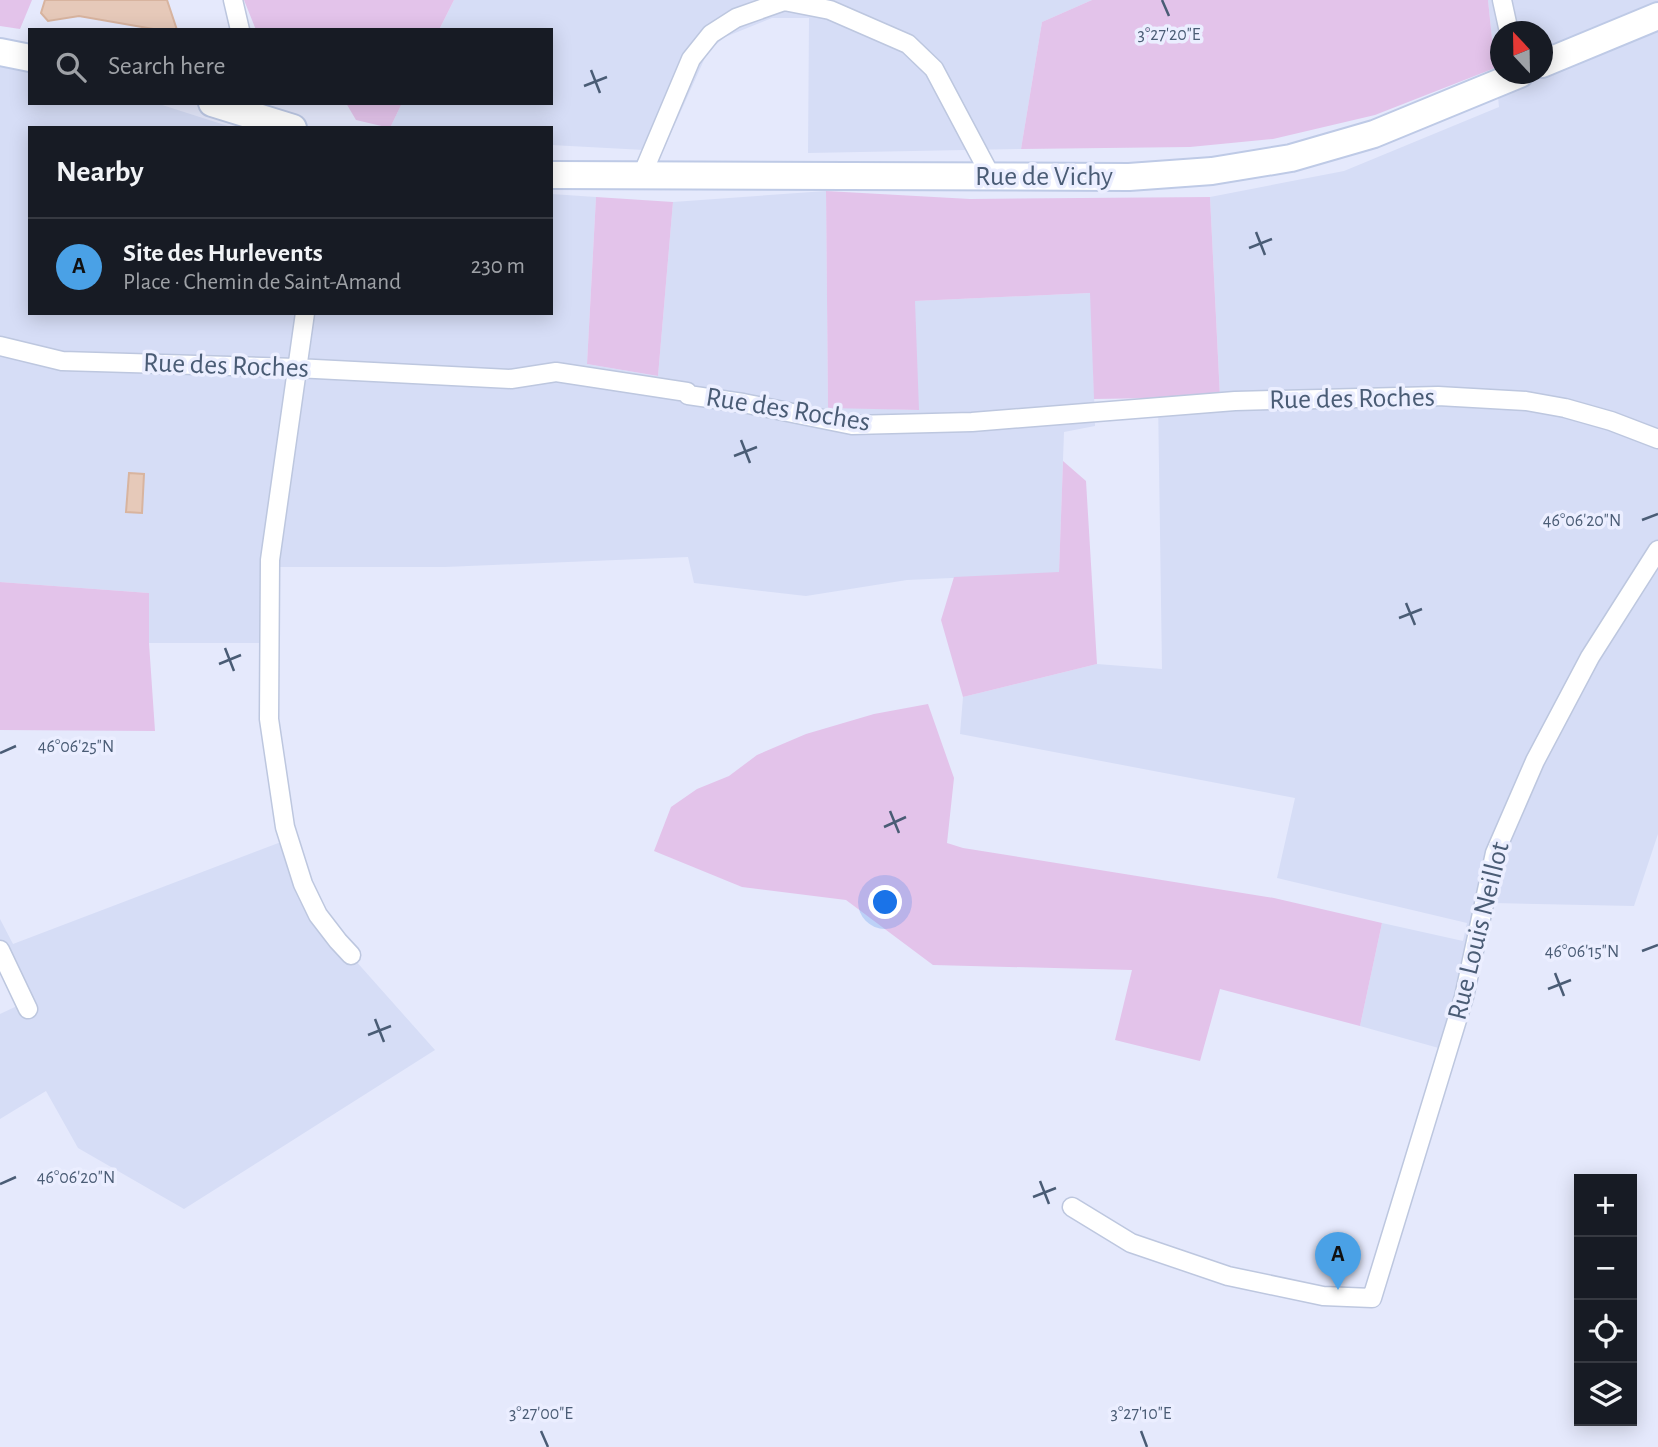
<!DOCTYPE html>
<html lang="en">
<head>
<meta charset="utf-8">
<style>
  body { margin:0; font-family:"Alegreya Sans",sans-serif; background:#20242c; color:#f1f3f6 }
  .controls { position:absolute; right:21px; bottom:21px; display:grid; overflow:hidden; border-radius:0px; box-shadow:0 4px 18px #0003 }
  .controls button { width:63px; height:63px; display:grid; place-items:center; padding:0; border:0; border-bottom:2px solid #363941; background:#171b24; color:#f1f3f6; font:35px sans-serif }
  .compass { position:absolute; left:1490px; top:21px; width:63px; height:63px; border-radius:50%; background:#171b24; box-shadow:0 4px 18px #0003; rotate:338deg }
  .you { position:absolute; left:886px; top:903px; width:24px; height:24px; margin:-18px; border:5px solid #fff; border-radius:50%; background:#1a73e8; box-shadow:0 0 0 10px #1a73e833 }
  .badge { display:grid; place-items:center; width:46px; height:46px; border-radius:50%; background:#4aa1e6; color:#111; font-size:23px; font-weight:700 }
  .pin { position:absolute; translate:-50% -58px; filter:drop-shadow(0 2px 4px #0008) }
  .pin::after { content:''; position:absolute; top:37px; width:24px; height:21px; background:inherit; clip-path:polygon(0 0,100% 0,50% 100%) }
  .list { margin:0; padding:0; list-style:none }
  h2 { display:flex; justify-content:space-between; align-items:center; height:91px; margin:0; padding:0 28px; font-size:30px }
  h2 small { font-size:23px; font-weight:400; color:#9ea1a6 }
  .list li { display:grid; grid-template-columns:46px 1fr auto; gap:21px; align-items:center; box-sizing:border-box; height:98px; padding:0 28px; border-top:2px solid #363941 }
  .list b { display:block; font-size:26px; white-space:nowrap }
  .list p { margin:0; font-size:23px; white-space:nowrap; color:#9ea1a6 }
  .list em { font-size:23px; font-style:normal; color:#9ea1a6 }
  .icon { flex:none; width:38px; height:38px; fill:none; stroke:currentColor; stroke-width:2; stroke-linecap:round; stroke-linejoin:round }
  .map { position:relative; flex:none; width:1658px; height:1447px; overflow:hidden }
  .search { position:absolute; background:#171b24; box-shadow:0 4px 18px #0003; left:28px; top:28px; width:525px; height:77px; display:flex; align-items:center; gap:18px; box-sizing:border-box; padding:0 24px; border-radius:0px; color:#9ea1a6; font-size:26px }
  .panel { position:absolute; background:#171b24; box-shadow:0 4px 18px #0003; left:28px; top:126px; width:525px; height:189px; border-radius:0px }
  .map>svg:first-child { display:block }
</style>
</head>
<body>
<div class="map">
<svg width="1658" height="1447" viewBox="0 0 1658 1447">
  <rect width="100%" height="100%" fill="#e5e9fc"/>
  <path fill="#d6ddf6" fill-rule="evenodd" d="M454,0H1092L1042,22L1021,149L808,153L809,18H772L725,37L708,51L663,151L551,145V128H390L402,103H551V30H439Z
    M1488,0H1658V834L1634,906L1494,903L1484,949L1453,1052L1360,1026L1382,923L1463,941L1467,923L1277,878L1295,798L960,734L963,697L1097,664L1162,669L1158,398L1220,396L1210,197L1344,171L1499,107ZM1500,32H1542V74H1500Z
    M0,66L30,71V103H156L234,128H30V313H551V194L596,197L587,364L658,376L673,202L826,191L828,407L918,410L914,301L1091,293L1095,426L1064,432L1059,573L907,580L806,596L694,583L688,557L445,567H280L277,643H149V593L0,582Z
    M289,839L338,941L435,1050L184,1209L78,1148L46,1091L0,1119V1014L17,1006L0,973V919L13,944Z"/>
  <path fill="#e3c3ea" d="M0,0H32L20,29L0,26Z
    M244,0H454L439,30H256Z
    M1092,0H1488L1495,68L1375,115L1273,139L1190,147L1021,149L1042,22Z
    M346,103H402L390,128L356,120Z
    M826,191L970,199L1210,197L1220,397L1094,399L1090,293L915,301L919,410L828,408Z
    M596,197L673,202L658,376L587,364Z
    M1063,461L1086,481L1097,664L963,697L941,620L954,577L1059,572Z
    M0,582L149,593V643L155,731L0,730Z
    M928,704L954,778L947,843L963,848L1274,898L1382,923L1360,1026L1220,989L1200,1061L1115,1040L1132,970L933,965L846,900L742,887L654,851L671,807L697,789L729,776L757,755L806,734L874,714Z"/>
  <path fill="#e6c9b9" stroke="#d8b49f" stroke-width="2" d="M45,0H167L177,30H159L79,16L48,21L41,13Z
    M129,473L144,474L142,513L126,512Z"/>
  <g fill="none" stroke-linecap="round" stroke-linejoin="round">
    <defs>
      <path id="street" d="M233,0L240,30
        M1502,0L1509,32
        M642,175L691,59L711,34L736,18L784,1L830,10L908,44L934,69L986,167L988,178
        M305,313L270,560L269,719L285,827L303,884L318,915L338,941L351,955
        M0,346L62,361L296,368L511,379L556,372L687,392L688,395L743,403L852,425L972,422L1235,401L1438,396L1526,401L1565,408L1611,421L1658,439
        M0,950L28,1009
        M1072,1207L1131,1243L1228,1276L1323,1296L1372,1298L1464,997L1495,853L1535,761L1590,657L1658,550"/>
      <path id="secondary" d="M0,52L30,58
        M1542,64L1658,16
        M212,103L293,128
        M551,175L1129,177L1212,171L1291,158L1374,134L1520,74"/>
    </defs>
    <use href="#street" stroke="#bdc7df" stroke-width="21"/>
    <use href="#secondary" stroke="#becae6" stroke-width="30"/>
    <use href="#street" stroke="#fff" stroke-width="18"/>
    <use href="#secondary" stroke="#fff" stroke-width="26"/>
  </g>
  <path fill="none" stroke="#4a5c75" stroke-width="2.5" d="M1162,0L1169,16M591,70L600,93M584,86L607,77M1256,232L1265,255M1249,248L1272,239M741,440L750,463M734,456L757,447M1642,520L1658,514M1406,603L1415,625M1399,618L1422,609M225,648L234,671M219,664L241,655M0,753L16,746M890,811L899,833M884,827L906,817M1642,951L1658,945M1555,973L1564,996M1548,989L1571,980M375,1019L384,1042M368,1035L391,1026M1040,1181L1049,1204M0,1184L16,1177M1033,1197L1056,1188M541,1431L548,1447M1141,1431L1147,1447"/>
  <g text-anchor="middle" dominant-baseline="central" stroke-width="7" stroke-linejoin="round" paint-order="stroke">
    <g font-size="28" fill="#4a5c75" stroke="#ebeeff">
      <text x="1044" y="177">Rue de Vichy</text>
      <text transform="translate(226 366) rotate(2)">Rue des Roches</text>
      <text transform="translate(1352 399) rotate(-1)">Rue des Roches</text>
      <text transform="translate(788 410) rotate(9)">Rue des Roches</text>
      <text transform="translate(1479 931) rotate(-76)">Rue Louis Neillot</text>
    </g>
  </g>
  <g font-size="18" text-anchor="middle" fill="#4a5c75" stroke="#ebeeff" stroke-width="7" stroke-linejoin="round" paint-order="stroke">
    <text x="1169" y="40">3°27'20"E</text>
    <text x="1582" y="526">46°06'20"N</text>
    <text x="76" y="752">46°06'25"N</text>
    <text x="1582" y="957">46°06'15"N</text>
    <text x="76" y="1183">46°06'20"N</text>
    <text x="541" y="1419">3°27'00"E</text>
    <text x="1141" y="1419">3°27'10"E</text>
  </g>
</svg>
<div class="controls">
<button>+</button>
<button>−</button>
<button><svg class="icon" aria-label="locate" viewBox="0 0 24 24"><circle cx="12" cy="12" r="6"/><path d="M12 2v4M12 18v4M2 12h4M18 12h4"/></svg></button>
<button><svg class="icon" aria-label="layers" viewBox="0 0 24 24"><path d="M12 4l9 5-9 5-9-5zM3 14l9 5 9-5"/></svg></button>
</div>
<svg class="compass" viewBox="-18 -18 36 36"><path d="M0-13l5 13h-10z" fill="#e53935"/><path d="M0 13l5-13h-10z" fill="#9ea1a6"/></svg>
<div class="you"></div>
<div class="pin badge" style="left:1338px;top:1290px">A</div>
<div class="search"><svg class="icon" aria-label="search" viewBox="0 0 24 24"><circle cx="10" cy="10" r="6"/><path d="M15 15l6 6"/></svg>Search here</div>
<section class="panel">
<h2>Nearby<small></small></h2>
<ul class="list">
<li><span class="badge">A</span><div><b>Site des Hurlevents</b><p>Place · Chemin de Saint-Amand</p></div><em>230 m</em></li>
</ul>
</section>
</div>
</body>
</html>
